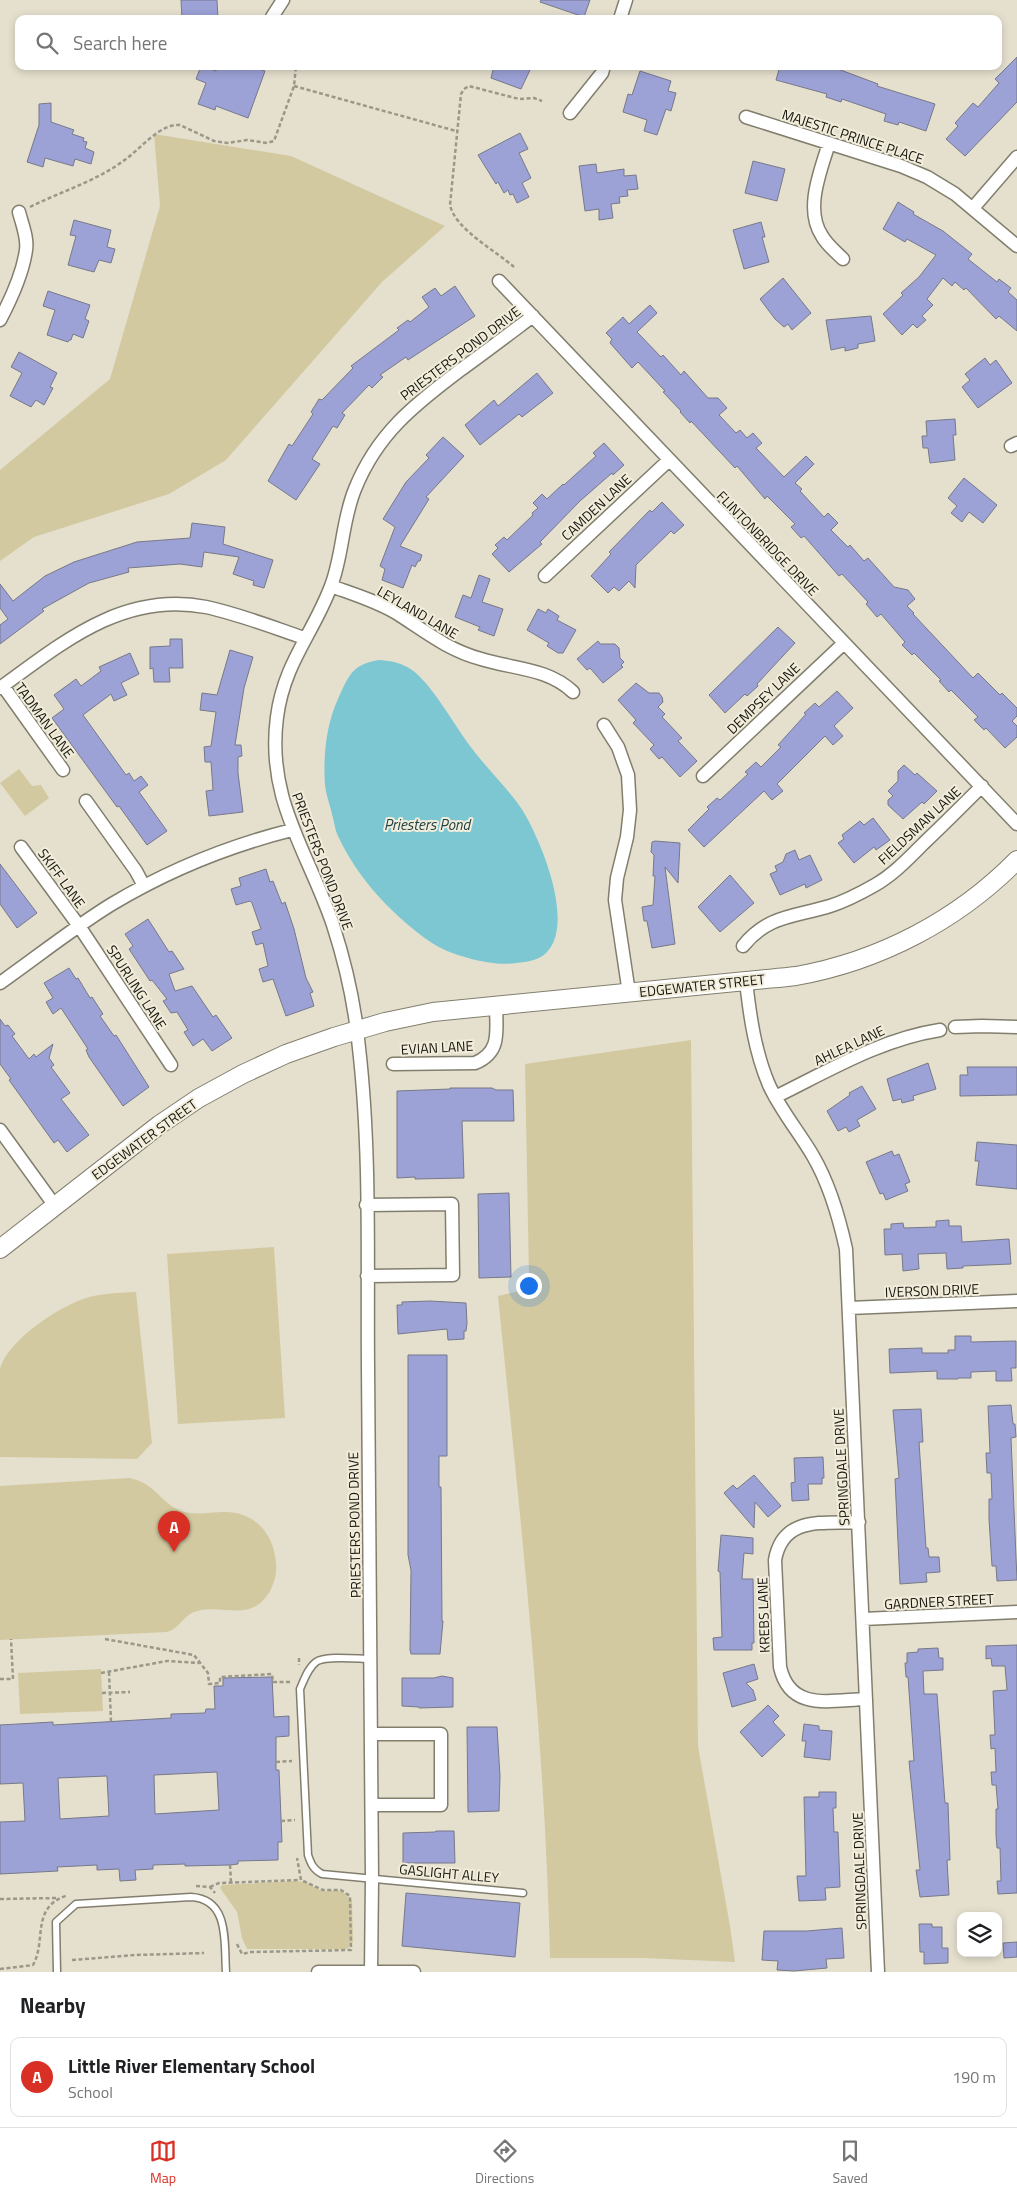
<!DOCTYPE html>
<html lang="en">
<head>
<meta charset="utf-8">
<style>
  body { margin:0; font-family:"Titillium Web",sans-serif; background:#f2f2f2; color:#202124 }
  .controls { position:absolute; right:15px; bottom:15px; display:grid; overflow:hidden; border-radius:10px; box-shadow:0 2px 8px #0003 }
  .controls button { width:45px; height:45px; display:grid; place-items:center; padding:0; border:0; border-bottom:1px solid #e0e0e0; background:#fff; color:#202124; font:25px sans-serif }
  .you { position:absolute; left:528px; top:1285px; width:18px; height:18px; margin:-12px; border:4px solid #fff; border-radius:50%; background:#1a73e8; box-shadow:0 0 0 8px #1a73e833 }
  .badge { display:grid; place-items:center; width:32px; height:32px; border-radius:50%; background:#d93025; color:#fff; font-size:16px; font-weight:700 }
  .pin { position:absolute; translate:-50% -41px; filter:drop-shadow(0 1px 2px #0008) }
  .pin::after { content:''; position:absolute; top:26px; width:18px; height:15px; background:inherit; clip-path:polygon(0 0,100% 0,50% 100%) }
  .list { margin:0; padding:0; list-style:none }
  h2 { display:flex; justify-content:space-between; align-items:center; height:65px; margin:0; padding:0 20px; font-size:21px }
  h2 small { font-size:16px; font-weight:400; color:#757577 }
  .list li { display:grid; grid-template-columns:32px 1fr auto; gap:15px; align-items:center; box-sizing:border-box; height:80px; margin:0 10px 10px; padding:0 10px; border:1px solid #e0e0e0; border-radius:10px }
  .list b { display:block; font-size:19px; white-space:nowrap }
  .list p { margin:0; font-size:16px; white-space:nowrap; color:#757577 }
  .list em { font-size:16px; font-style:normal; color:#757577 }
  .icon { flex:none; width:28px; height:28px; fill:none; stroke:currentColor; stroke-width:2; stroke-linecap:round; stroke-linejoin:round }
  .map { position:relative; flex:none; width:1017px; height:1972px; overflow:hidden }
  .search { position:absolute; background:#fff; box-shadow:0 2px 8px #0003; left:15px; right:15px; top:15px; height:55px; display:flex; align-items:center; gap:12px; box-sizing:border-box; padding:0 18px; border-radius:10px; color:#757577; font-size:19px }
  .sheet { height:155px; background:#fff }
  nav { display:flex; justify-content:space-around; align-items:center; box-sizing:border-box; height:70px; border-top:1px solid #e0e0e0; background:#fff; font-size:14px; color:#757577 }
  nav a { display:grid; justify-items:center; gap:2px }
  nav .on { color:#d93025 }
  .map>svg:first-child { display:block }
</style>
</head>
<body>
<div class="map">
<svg width="1017" height="1972" viewBox="0 0 1017 1972">
  <rect width="100%" height="100%" fill="#e5e0ce"/>
  <path fill="#d3c9a1" d="M154,134L291,156L445,226L382,282L226,460L169,494L34,537L0,561V470L110,379L160,206Z
    M19,769L32,786L41,785L49,798L25,816L0,783Z
    M691,1040L698,1746L730,1926L735,1962L643,1958H550C545,1737 520,1516 498,1296L520,1291L529,1278L525,1064Z
    M274,1247L285,1418L178,1424L167,1254Z
    M136,1292L152,1443L137,1459L0,1457C0,1435 0,1413 0,1392C0,1385 0,1376 0,1369C7,1341 57,1308 83,1299C100,1293 118,1293 136,1292Z
    M129,1478C154,1482 159,1501 179,1510C203,1520 226,1503 253,1520C268,1530 274,1545 276,1562C277,1572 275,1581 270,1591C250,1625 222,1602 194,1612C183,1616 179,1629 167,1632L0,1640V1486Z
    M101,1669L103,1711L20,1714L18,1673Z
    M295,1881L305,1882L322,1891L337,1890L343,1892L352,1901L353,1942L347,1949H247L242,1938L237,1912L220,1888L222,1885Z"/>
  <path fill="#7cc7d1" d="M380,660C392,661 402,663 412,670C431,683 455,726 470,746C486,768 508,788 523,811C541,841 575,922 547,952C540,960 527,962 516,963C495,967 451,956 432,943C395,918 358,879 339,838C335,831 334,821 332,814C330,805 326,795 325,785C323,757 326,725 338,699C349,675 352,664 380,660Z"/>
  <path fill="#9ca1d6" stroke="#777989" fill-rule="evenodd" d="M181,0H217L218,19H182Z
    M541,0H590L584,17L540,2Z
    M1017,57V102L965,156L946,139L958,126L955,123L973,103L978,107L999,83L995,79Z
    M201,66L216,71L218,66H238L247,70L248,66H251L265,71L248,118L216,106L215,110L198,104L206,83L196,79Z
    M494,66H532L521,89L491,78Z
    M780,66H830L878,84L877,86L935,104L926,131L899,122L898,125L884,121L886,114L842,99L841,102L826,97L827,94L776,80Z
    M640,71L671,81L668,91L676,93L671,111L666,109L657,135L644,131L647,120L623,112L628,94L632,95Z
    M51,103V122L74,130L72,134L84,138L83,141L87,142L85,148L94,152L91,164L75,159L73,166L45,158L43,167L27,162L39,125V104Z
    M520,133L528,149L519,153L531,178L522,183L529,197L517,203L513,194L510,195L508,190L504,193L498,182L496,184L478,155Z
    M753,161L785,169L777,201L745,193Z
    M596,164L597,173L624,169V176L636,175L638,189L627,190L628,196L619,197L620,203L611,204L613,218L599,220V209L585,211L579,166Z
    M898,202L914,212L913,214L943,231L972,254L968,259L997,282L999,279L1011,288L1008,292L1017,300V331L999,316L996,319L966,288L964,290L955,282L952,286L943,278L927,299L933,305L922,316L926,320L917,328L913,324L902,335L883,314L903,295L901,293L919,277L936,255L907,239L905,242L883,229Z
    M74,220L111,230L107,247L115,249L111,263L99,260L94,272L68,265L76,236L70,235Z
    M761,222L765,237H762L769,262L744,269L733,230Z
    M783,278L811,313L792,330L788,324L784,327L775,319L760,299Z
    M455,286L475,316L408,360L406,357L380,375L383,377L372,388L369,385L342,413L345,415L337,428L333,426L312,459L320,464L296,500L268,481L289,444L292,446L313,414L311,412L319,399L322,400L353,368L351,366L399,330L397,328L408,320L410,322L429,307L422,297L435,288L441,296Z
    M48,291L90,305L85,319L89,321L83,338L73,334L71,340H69L68,342L47,335L55,310L43,306Z
    M650,305L657,313L637,332L661,357L663,355L681,375L684,371L708,398H718L727,408L719,415L736,433L740,430L747,438L753,433L762,443L756,448L784,477L806,456L814,464L795,483L802,489L800,491L824,517L828,513L838,523L831,530L848,547L850,545L864,561L868,558L894,587L908,590L915,599L907,606L914,613L913,614L973,678L978,673L1000,695L1002,693L1017,708V716L1012,721L1017,726V737L1005,748L986,728L984,730L974,720L978,717L951,690L949,692L939,681L941,680L914,653L912,655L902,645L905,642L881,614L877,617L866,604L868,602L842,574L839,576L804,536L801,538L791,527L795,524L767,496L765,499L737,466L735,468L691,421L690,423L680,412L681,411L663,392L665,391L638,362L632,368L610,343L612,339L606,333L623,317L629,324Z
    M871,316L875,341L858,344V348L845,351V347L831,350L826,320Z
    M19,352L57,373L50,387L53,388L44,405L36,400L31,407L10,396L22,373L11,367Z
    M985,358L990,365L996,360L1012,383L978,408L962,387L970,380L965,374Z
    M537,373L553,393L522,417L519,414L480,445L465,425L494,400L498,406Z
    M955,419L956,435H953L955,460L930,463L928,448H923L922,436H927L926,421Z
    M443,437L464,456L426,497L429,499L400,546L422,555L420,561H418L415,567L412,565L403,588L382,580L385,569L380,566L395,527L383,519L406,482L429,458L426,455Z
    M604,443L624,465L613,475L612,473L580,501L540,542L542,544L509,572L492,554L498,548L495,545L504,537L507,540L533,515L532,513L538,508L533,503L542,494L547,499L563,484L564,485L596,456L593,453Z
    M964,478L997,505L983,523L969,512L962,522L951,513L957,506L948,498Z
    M662,502L684,525L674,534L671,531L636,565L635,588L629,581L619,591L614,587L608,593L591,576L611,554L609,552L650,510L652,512Z
    M192,523L225,527L223,544L273,560L264,588L253,585L254,581L233,574L239,557L204,552L202,567L180,564L128,568L129,572L89,583L42,609L44,611L0,644V625L8,619L0,608V584L13,601L45,576L74,562L137,542L190,538Z
    M479,575L490,579L482,602L503,609L494,636L478,630L480,627L455,617L463,595L471,598Z
    M538,609L546,613L548,609L559,616L557,620L576,630L563,653H558L547,646L549,643L527,630Z
    M778,627L795,643L757,684L758,686L747,696L745,694L725,713L709,695Z
    M170,639H182L183,668H169L170,682H154L153,668L150,669V647L170,646Z
    M598,641L600,644H615L619,648L620,658L624,662L621,665L623,667L603,683L590,668L587,670L577,659Z
    M230,650L253,657L244,688L235,745H241L242,756L238,757V773L243,812L209,816L206,791L213,790L211,762H205L204,747L211,746L216,712L200,710L202,693L217,695Z
    M130,653L139,674L121,683L127,695L114,701L111,694L83,715L126,775L129,773L134,781L141,776L148,785L139,792L167,831L147,845L119,806L117,807L52,718L64,709L54,695L76,679L81,686L101,671L99,667Z
    M636,683L649,693H659L662,697L663,702L658,707L665,714L662,717L682,738L678,741L697,761L680,777L662,757L659,759L650,749L654,745L633,723L636,720L618,700Z
    M837,691L853,708L834,726L843,736L833,745L825,736L777,784L783,791L772,800L764,791L704,847L688,830L709,809L707,807L717,798L720,800L748,774L745,772L756,762L761,767L781,747L778,745L806,714L804,713L815,703L819,707Z
    M904,765L915,775L917,773L937,791L924,804L922,802L903,819L888,805V800L893,796L888,791L898,781V771Z
    M873,818L890,840L876,850L874,847L854,863L838,843L844,839L842,835L860,821L864,825Z
    M655,841L680,843L678,883L665,867L675,944L652,948L647,921H644L642,907L653,905L655,876H653L654,855L651,852L652,842Z
    M795,850L799,860L810,855L822,880L806,888L805,884L780,895L770,874L777,871L775,866L783,862L786,854Z
    M0,864L37,913L17,928L0,904Z
    M266,869L270,882L273,881L282,904L285,902L294,929L306,978L313,992L310,993L314,1006L286,1016L273,979L263,982L259,969L268,966L263,943L256,945L252,932L261,929L252,903L250,901L236,905L231,889L241,886L239,878Z
    M730,875L754,903L720,932L698,907Z
    M148,919L169,952L172,951L184,969L169,974L175,991L192,986L213,1017L216,1015L232,1038L212,1051L203,1039L193,1046L184,1032L188,1030L177,1012L171,1013L163,1001L167,999L152,980L150,981L129,949L133,946L125,934Z
    M69,968L76,979L78,978L90,998L92,997L103,1014L100,1016L114,1036L116,1035L149,1087L123,1106L89,1057L86,1050L88,1049L61,1008L53,1014L46,1002L53,998L44,983Z
    M0,1019L5,1026L8,1025L15,1034L12,1036L29,1059L34,1054L36,1057L53,1044L49,1058L54,1065L51,1067L70,1093L61,1099L89,1135L67,1152L58,1140L54,1143L9,1080L11,1079L0,1064Z
    M928,1063L936,1089L913,1096L914,1100L902,1103L901,1099L893,1101L887,1079Z
    M967,1067H1017V1095L960,1096V1075H968Z
    M862,1086L876,1109L857,1120L860,1126L849,1132L846,1127L838,1131L827,1111L850,1095L849,1093Z
    M450,1088H492L496,1090H513L514,1121H462L464,1178L415,1179V1177L397,1178V1091L450,1089Z
    M977,1142L1017,1145V1189L976,1185L979,1161H975Z
    M892,1151L894,1156L899,1154L910,1182L905,1184L908,1191L886,1200L883,1193L880,1194L866,1162Z
    M509,1193L511,1277L479,1278L478,1194Z
    M949,1220V1226H961L962,1242L1009,1239L1011,1264L963,1266V1268L947,1269L946,1253L918,1254L919,1269L903,1271L902,1254L885,1255L884,1229H891V1224L903,1223L904,1228L936,1227V1221Z
    M430,1301L466,1303L467,1323L466,1331H464V1339L448,1340L447,1329L398,1334L397,1305H402V1302Z
    M955,1336H971V1342L1016,1341V1368H1011L1012,1381H996V1371L971,1372V1378H958V1379H937V1371L890,1373L889,1349L922,1348V1353H948V1350H955Z
    M408,1355H447V1456H439V1487H441L442,1621H443L440,1654H411L410,1650L411,1570L408,1555Z
    M1011,1405L1013,1424H1015L1016,1437L1011,1438L1017,1580L997,1581L996,1566H992L989,1519V1499H992L991,1473H987L986,1453H990L988,1406Z
    M921,1409L923,1442H919L926,1548H928L929,1557H939L940,1572L926,1573L927,1582L900,1584L895,1479L899,1478L893,1410Z
    M823,1457L824,1478H822V1484H808L809,1500L792,1501L791,1483L795,1482L794,1458Z
    M754,1475L781,1506L768,1517L755,1502L754,1528L724,1493L733,1485L737,1489Z
    M721,1535L753,1538V1554L744,1553L742,1579H753L754,1643H752V1650H714L713,1638L722,1637L720,1572L718,1571Z
    M1017,1645V1893L998,1894L997,1881H1001L1000,1848H997L996,1835V1809H998L996,1785H992L991,1772H996L995,1748L991,1749L990,1735H995L993,1691L1007,1690L1005,1666H992L991,1658L986,1659V1646Z
    M938,1648L939,1658H943V1670L923,1671L924,1694H937L945,1803H948L950,1860H947L949,1895L920,1897L916,1870H920L909,1761H914L908,1677H906L905,1663H907V1653L918,1652V1649Z
    M754,1664L758,1679L746,1683L753,1690L756,1700L732,1707L723,1673Z
    M442,1676L453,1678V1707L419,1708V1707L402,1706V1678H434Z
    M272,1677L274,1717L289,1716V1736L276,1737V1770H279L282,1842H278V1860L238,1861V1864L230,1865L185,1866V1864L153,1865V1869L135,1870L136,1880L120,1881L119,1869L97,1870V1865L57,1867L58,1871L0,1874V1822L25,1821L23,1783L0,1784V1725L53,1722V1725L171,1718V1714L205,1713L206,1709H215L214,1686H223V1678ZM217,1772L219,1810L155,1814L154,1775ZM107,1776L109,1816L60,1819L58,1778Z
    M768,1705L779,1716L773,1722L785,1735L762,1757L740,1732Z
    M804,1724L819,1726V1730L832,1731L830,1760L804,1757L806,1741H802Z
    M467,1727H497L500,1776L499,1811L468,1812Z
    M819,1792H836V1808H833L834,1832H838L840,1887L825,1888L826,1900L799,1901L797,1876H806L804,1797H819Z
    M436,1831H454L455,1863H403V1833L435,1832Z
    M406,1893L520,1903L515,1957L402,1946Z
    M919,1924H932V1927H942V1948H948V1963L924,1964V1952H920Z
    M842,1928L844,1958L826,1959L827,1968L794,1971L777,1970L778,1961L762,1960L764,1931H807Z
    M1017,1942V1957L1004,1958L1003,1943Z"/>
  <g fill="none" stroke-linecap="round" stroke-linejoin="round">
    <defs>
      <path id="lane" d="M371,1659C358,1659 325,1655 316,1662C308,1668 304,1680 300,1689L308,1855C311,1864 313,1869 322,1874L523,1893
        M57,1972L56,1922L76,1904L191,1897C230,1899 224,1943 226,1972"/>
      <path id="street" d="M272,17L283,0
        M620,19L626,0
        M570,113L602,73L604,66
        M746,117L901,166L927,177L955,194L1017,246
        M829,143C821,170 804,209 822,236C827,245 836,252 843,259
        M973,208L1017,157
        M499,281L1017,824
        M0,320C10,301 23,272 26,250C28,238 22,224 19,212
        M1011,446L1017,443
        M545,576L669,460
        M331,586C353,594 377,601 398,614C426,632 448,650 481,659C513,669 548,668 573,692
        M3,686L63,770
        M0,688C62,643 123,591 206,607C239,614 272,627 304,638
        M604,725L618,747L628,775L630,810L627,837L617,878L615,900L629,993
        M703,776L844,643
        M86,801L136,871L144,886
        M21,847L79,926L171,1065
        M743,946C768,915 794,917 830,906C846,901 861,893 875,885C894,874 909,858 924,843C944,824 963,805 982,786
        M746,981C750,1017 755,1052 769,1085C781,1111 799,1132 813,1156C830,1185 839,1217 846,1249L878,1972
        M0,983C37,957 73,928 112,904C169,870 228,846 292,830
        M955,1027L982,1026L1017,1027
        M393,1064L475,1063C502,1052 496,1030 496,1005
        M775,1097C828,1071 881,1039 940,1030
        M0,1130L55,1206
        M366,1205L452,1204L453,1275L367,1276
        M849,1308L1017,1301
        M859,1522C824,1524 783,1515 775,1560L780,1667C790,1712 831,1700 866,1699
        M863,1619L1017,1612
        M371,1734H441V1805H372
        M318,1972H414
        M371,1972L372,1879C371,1708 369,1538 368,1367C367,1261 371,1153 359,1048C355,1006 346,965 333,925C308,851 266,800 277,717C284,663 313,634 331,586C343,555 342,520 355,489C377,434 414,405 459,371C484,353 509,334 533,316"/>
      <path id="secondary" d="M0,1249L159,1125L199,1098L243,1074L286,1054L334,1037L385,1022L433,1012L746,981C763,979 780,978 796,976C880,961 958,920 1017,860"/>
    </defs>
    <use href="#lane" stroke="#827e6d" stroke-width="9"/>
    <use href="#street" stroke="#827e6d" stroke-width="15"/>
    <use href="#secondary" stroke="#827e6d" stroke-width="20"/>
    <path stroke="#9b9789" stroke-width="2.5" stroke-dasharray="4 2.5" stroke-linecap="butt" d="M294,86L456,131
      M30,207C62,191 97,181 126,159C141,148 161,123 180,125L214,141L227,143L247,140L267,143L274,141L294,86L296,66
      M514,267C496,251 455,229 450,205L461,94L464,89L469,86L519,99L534,98L542,101
      M105,1639L194,1655L208,1673L209,1684L220,1683V1677L272,1674L273,1682H292
      M299,1658V1665
      M109,1672L111,1722
      M101,1673L167,1661L199,1663
      M0,1679H13L11,1639
      M102,1693L130,1692
      M276,1762L292,1761
      M281,1821L295,1820
      M230,1865L231,1882
      M196,1886L210,1887L215,1893
      M210,1887L219,1883L300,1880
      M0,1899L58,1898
      M237,1944L242,1954L251,1952L351,1950L350,1896L341,1890H323L301,1880L297,1858
      M72,1960L135,1955L204,1953
      M0,1969L33,1965C47,1940 30,1907 68,1895"/>
    <use href="#lane" stroke="#fff" stroke-width="6"/>
    <use href="#street" stroke="#fff" stroke-width="12"/>
    <use href="#secondary" stroke="#fff" stroke-width="18"/>
  </g>
  <g text-anchor="middle" dominant-baseline="central" stroke-width="4" stroke-linejoin="round" paint-order="stroke">
    <g font-size="14" fill="#16150e" stroke="#f2eddb">
      <text transform="translate(853 136) rotate(18)">MAJESTIC PRINCE PLACE</text>
      <text transform="translate(460 353) rotate(-37)">PRIESTERS POND DRIVE</text>
      <text transform="translate(596 507) rotate(-43)">CAMDEN LANE</text>
      <text transform="translate(768 543) rotate(46)">FLINTONBRIDGE DRIVE</text>
      <text transform="translate(418 612) rotate(30)">LEYLAND LANE</text>
      <text transform="translate(763 698) rotate(-44)">DEMPSEY LANE</text>
      <text transform="translate(45 720) rotate(54)">TADMAN LANE</text>
      <text transform="translate(919 825) rotate(-43)">FIELDSMAN LANE</text>
      <text transform="translate(323 861) rotate(69)">PRIESTERS POND DRIVE</text>
      <text transform="translate(62 878) rotate(54)">SKIFF LANE</text>
      <text transform="translate(702 985) rotate(-6)">EDGEWATER STREET</text>
      <text transform="translate(137 987) rotate(57)">SPURLING LANE</text>
      <text transform="translate(849 1045) rotate(-25)">AHLEA LANE</text>
      <text transform="translate(437 1047) rotate(-3)">EVIAN LANE</text>
      <text transform="translate(144 1139) rotate(-36)">EDGEWATER STREET</text>
      <text transform="translate(932 1290) rotate(-2)">IVERSON DRIVE</text>
      <text transform="translate(841 1467) rotate(-93)">SPRINGDALE DRIVE</text>
      <text transform="translate(354 1525) rotate(-91)">PRIESTERS POND DRIVE</text>
      <text transform="translate(939 1601) rotate(-3)">GARDNER STREET</text>
      <text transform="translate(763 1615) rotate(-92)">KREBS LANE</text>
      <text transform="translate(859 1871) rotate(-92)">SPRINGDALE DRIVE</text>
      <text transform="translate(449 1873) rotate(5)">GASLIGHT ALLEY</text>
    </g>
    <g font-size="15" font-style="italic" fill="#1d4146" stroke="#f2eddb">
      <text x="427" y="824">Priesters Pond</text>
    </g>
  </g>
</svg>
<div class="controls">
<button><svg class="icon" aria-label="layers" viewBox="0 0 24 24"><path d="M12 4l9 5-9 5-9-5zM3 14l9 5 9-5"/></svg></button>
</div>
<div class="you"></div>
<div class="pin badge" style="left:174px;top:1552px">A</div>
<div class="search"><svg class="icon" aria-label="search" viewBox="0 0 24 24"><circle cx="10" cy="10" r="6"/><path d="M15 15l6 6"/></svg>Search here</div>
</div>
<section class="sheet">
<h2>Nearby<small></small></h2>
<ul class="list">
<li><span class="badge">A</span><div><b>Little River Elementary School</b><p>School</p></div><em>190 m</em></li>
</ul>
</section>
<nav>
<a class="on"><svg class="icon" aria-label="map" viewBox="0 0 24 24"><path d="M3 6l6-2 6 2 6-2v14l-6 2-6-2-6 2zM9 4v14M15 6v14"/></svg>Map</a>
<a><svg class="icon" aria-label="directions" viewBox="0 0 24 24"><path d="M12 3l9 9-9 9-9-9zM9 14v-3h6M13 9l2 2-2 2"/></svg>Directions</a>
<a><svg class="icon" aria-label="saved" viewBox="0 0 24 24"><path d="M7 4h10v16l-5-4-5 4z"/></svg>Saved</a>
</nav>
</body>
</html>
